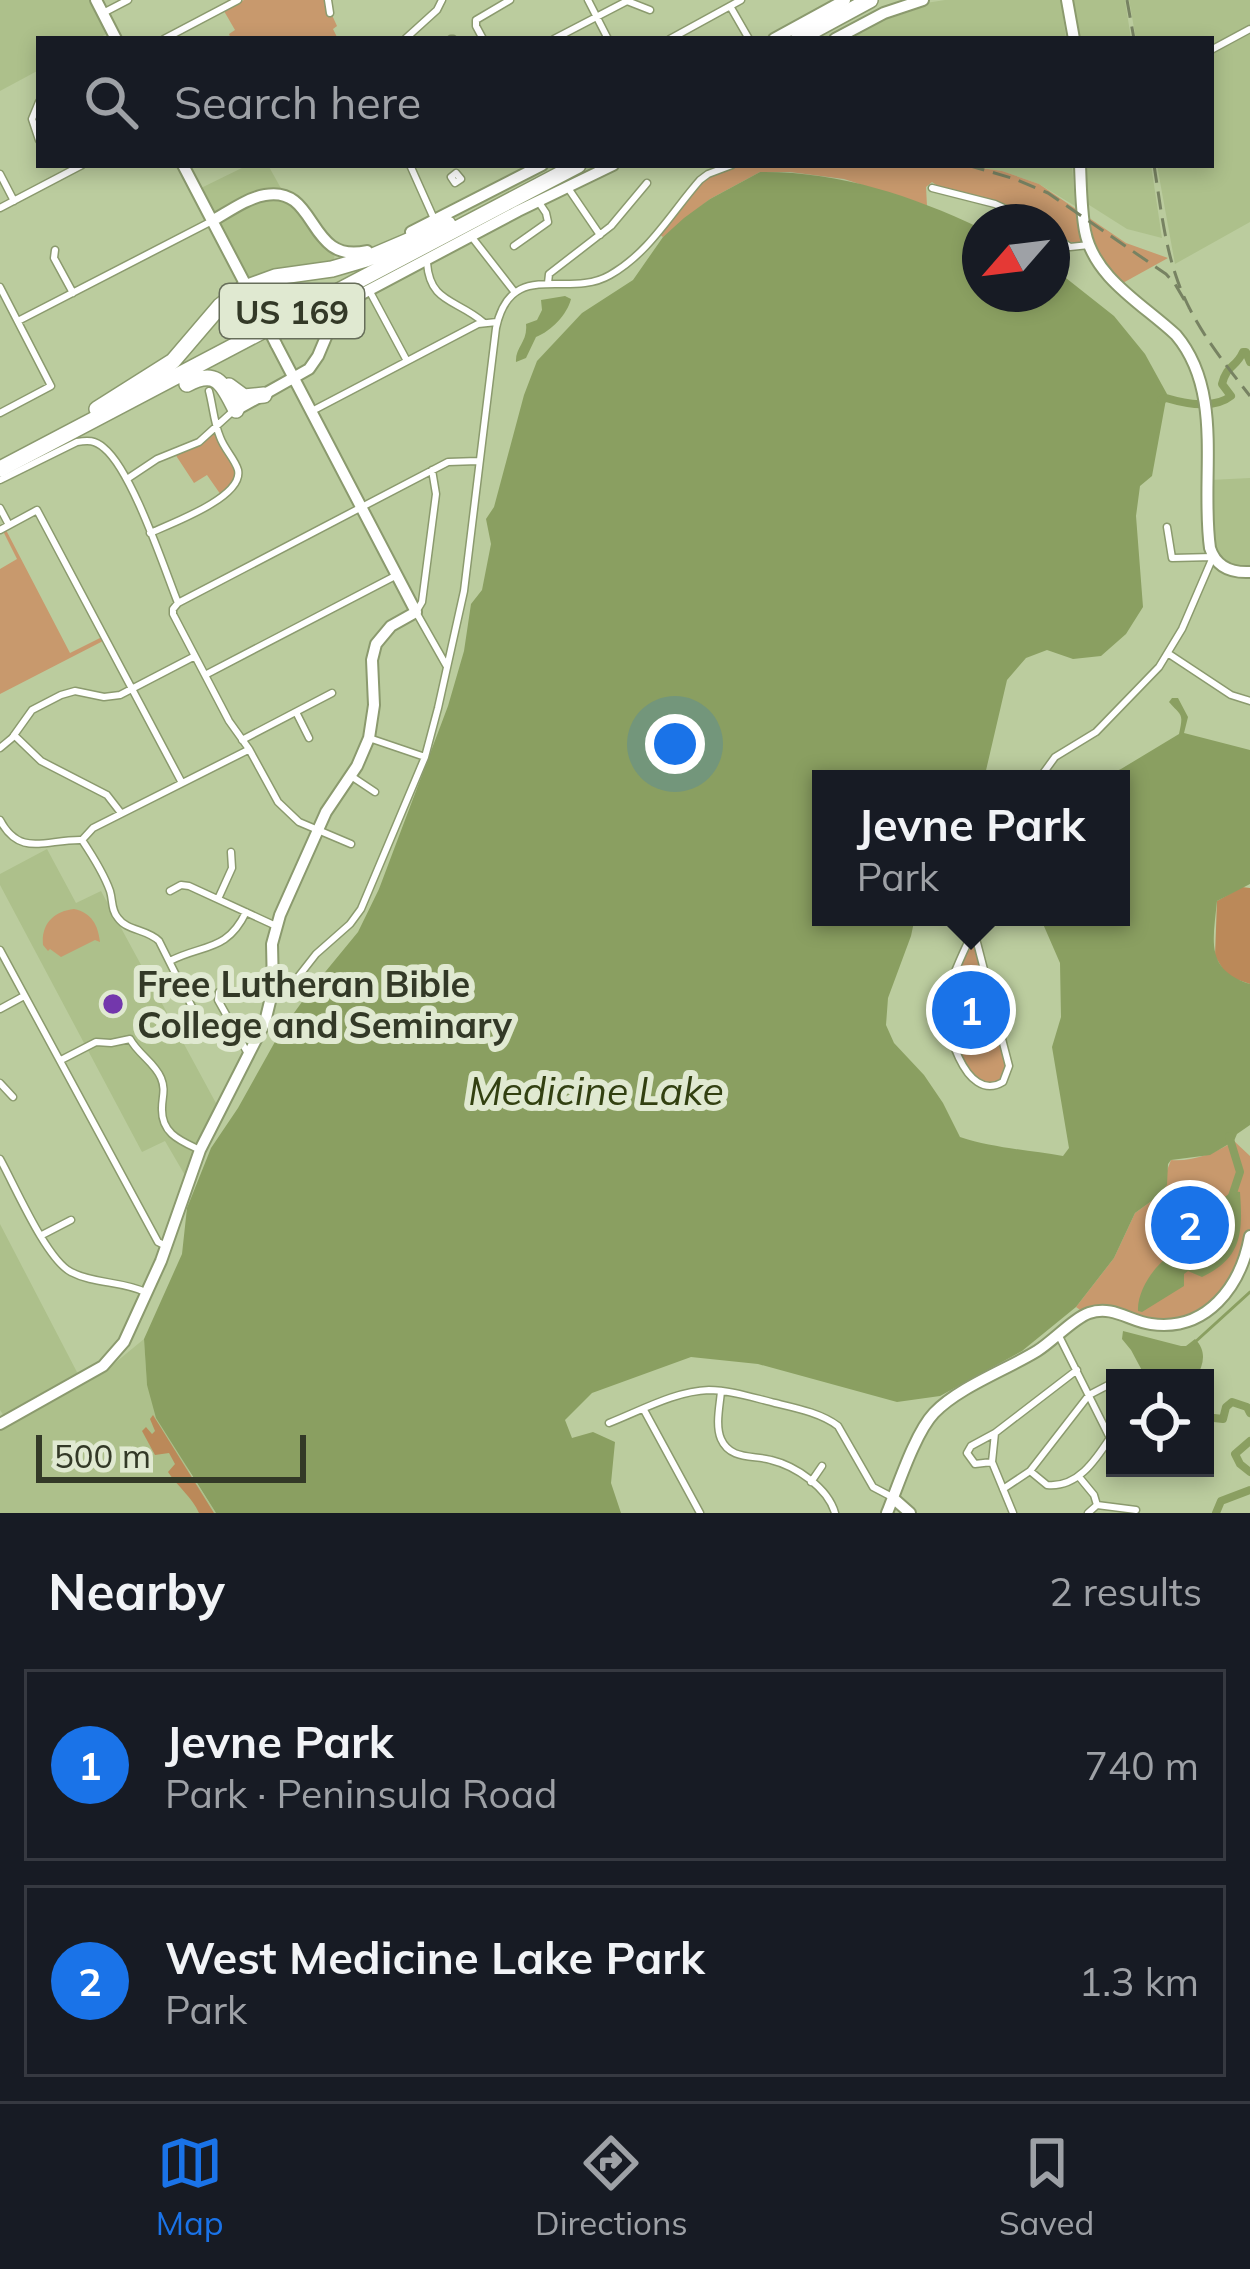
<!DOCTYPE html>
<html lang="en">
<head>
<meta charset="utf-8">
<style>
  body { margin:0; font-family:Mulish,sans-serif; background:#20242c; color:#f1f3f6 }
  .controls { position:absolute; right:36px; bottom:36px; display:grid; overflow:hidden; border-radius:0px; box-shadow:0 6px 18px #0003 }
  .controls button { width:108px; height:108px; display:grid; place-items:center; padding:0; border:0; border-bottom:3px solid #363941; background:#171b24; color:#f1f3f6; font:60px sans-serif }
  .compass { position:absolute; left:962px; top:204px; width:108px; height:108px; border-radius:50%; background:#171b24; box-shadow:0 6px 18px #0003; rotate:242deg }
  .scale { position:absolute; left:36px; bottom:30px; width:270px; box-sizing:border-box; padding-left:12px; border:6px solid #333927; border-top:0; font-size:33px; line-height:42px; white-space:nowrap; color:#333927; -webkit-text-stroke:9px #e0e9d1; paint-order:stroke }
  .you { position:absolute; left:675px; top:744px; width:42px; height:42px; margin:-30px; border:9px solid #fff; border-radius:50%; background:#1a73e8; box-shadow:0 0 0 18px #1a73e833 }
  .badge { display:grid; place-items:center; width:78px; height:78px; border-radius:50%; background:#1a73e8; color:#fff; font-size:39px; font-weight:700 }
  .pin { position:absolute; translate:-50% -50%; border:6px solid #fff; box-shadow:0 3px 12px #0006 }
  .popup { position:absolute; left:812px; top:770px; width:318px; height:156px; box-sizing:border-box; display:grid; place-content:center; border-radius:0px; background:#171b24; filter:drop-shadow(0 3px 9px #0005); font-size:39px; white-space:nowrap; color:#9ea1a6 }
  .popup b { font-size:45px; color:#f1f3f6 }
  .popup::after { content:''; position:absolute; left:50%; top:100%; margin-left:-24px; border:24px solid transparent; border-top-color:#171b24 }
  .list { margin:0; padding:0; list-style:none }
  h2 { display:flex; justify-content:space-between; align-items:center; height:156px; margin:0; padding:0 48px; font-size:51px }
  h2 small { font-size:39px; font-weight:400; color:#9ea1a6 }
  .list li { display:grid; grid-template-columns:78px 1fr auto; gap:36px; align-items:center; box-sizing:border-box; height:192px; margin:0 24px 24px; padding:0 24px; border:3px solid #363941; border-radius:0px }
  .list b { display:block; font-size:45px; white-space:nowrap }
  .list p { margin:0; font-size:39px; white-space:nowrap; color:#9ea1a6 }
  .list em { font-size:39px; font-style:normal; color:#9ea1a6 }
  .icon { flex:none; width:66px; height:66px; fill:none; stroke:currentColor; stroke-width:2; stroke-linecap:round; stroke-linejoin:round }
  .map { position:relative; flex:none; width:1250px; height:1513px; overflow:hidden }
  .search { position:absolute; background:#171b24; box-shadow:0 6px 18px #0003; left:36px; right:36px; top:36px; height:132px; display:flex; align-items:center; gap:30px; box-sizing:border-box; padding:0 42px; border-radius:0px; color:#9ea1a6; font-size:45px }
  .sheet { height:588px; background:#171b24 }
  nav { display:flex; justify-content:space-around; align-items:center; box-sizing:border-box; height:168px; border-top:3px solid #363941; background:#171b24; font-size:33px; color:#9ea1a6 }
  nav a { display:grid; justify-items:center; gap:6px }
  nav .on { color:#1a73e8 }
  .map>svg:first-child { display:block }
</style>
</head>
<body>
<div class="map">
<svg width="1250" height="1513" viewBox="0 0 1250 1513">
  <rect width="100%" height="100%" fill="#bbcc9e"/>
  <path fill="#adc08b" d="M0,0H91L108,33L97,39H39V70L0,91Z
    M945,0H1061L1066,39H841L887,14L913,5Z
    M1071,0H1125L1131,39H1079Z
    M1129,0H1250V26L1211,47V39H1136Z
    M1250,34V222L1175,264L1157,165H1211V55Z
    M248,165H268L283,192L213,214L199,189Z
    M959,165H1072L1075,206L1039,184L1002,171Z
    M1084,165H1151L1162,238L1127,229L1086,203Z
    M262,198L287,199L335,253L333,265L247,279L219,226L221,220Z
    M1250,478V569L1236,570L1215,554L1210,480Z
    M47,849L76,903L101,891L217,1105L186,1177L165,1141L142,1152L0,885V874Z
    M0,1224L79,1376L4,1416L0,1410Z
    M144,1339L147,1385L190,1473L216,1513H0V1427L110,1367Z"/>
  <path fill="#c8996d" d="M244,0H325L337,26L333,29L338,39H231L229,34L235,30L224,11Z
    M736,165H959L1002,171L1039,184L1126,243L1168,258L1121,284L1111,273L1091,241C1073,244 1067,243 1052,232V222H1038L995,202L939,187L932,182L926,187L927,206L844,179L790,172H760L710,199L663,237L659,234L702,183L711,175Z
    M214,433L235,470L234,482L221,495L207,475L194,483L175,454L192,449Z
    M6,530L70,653L102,637L103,641L0,694V569L17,559L3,531Z
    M74,909C92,913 98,925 100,942L95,940L61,957L50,949L48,951L43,945C41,924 54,911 74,909Z
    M974,931L1008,1057L1007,1076L991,1088L968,1074L952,1032L947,996Z
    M1234,1141L1250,1156V1236L1234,1285L1211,1309L1170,1325L1086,1314L1076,1307L1114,1258L1135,1213L1157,1197L1171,1160C1191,1162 1217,1153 1234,1141Z"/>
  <path fill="#bb8959" d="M1242,887L1250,888V984L1227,976L1215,956L1217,901Z
    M153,1415L214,1513H199C192,1497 178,1487 168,1472L175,1464L169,1453L155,1455L142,1431L146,1427L152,1434L155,1431L150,1419Z"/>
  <path fill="#8a9f61" d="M760,172C837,171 911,195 980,228V294H1052V267L1114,316L1145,354L1167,394L1152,476L1140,486L1136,516L1143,607L1126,634L1101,656L1073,659L1047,650L1026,658L1007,680L984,779H821V917H915L911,936L888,998L886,1025L894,1043L924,1075L943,1103L960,1137C993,1148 1029,1150 1063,1156L1069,1148L1052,1047L1061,1017L1060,963L1040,917H1121V779H1099L1121,769L1179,734C1184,712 1181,716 1169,702L1172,698H1178L1188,717L1184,733L1250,750V884L1217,901C1213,942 1205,969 1250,984V1125L1237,1134L1234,1141L1210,1155L1171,1160L1168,1164L1167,1185L1157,1197L1135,1213L1114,1258L1076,1307L1022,1351L940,1396L897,1402L758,1364L691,1357L592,1393L565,1420L572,1438L593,1432L615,1442L611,1483L621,1513H216L156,1418L147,1385L144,1339L182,1254L187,1208L211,1148L238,1108L281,1031L312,988L358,932L379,889L448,706L464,651L471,604L482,590L491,544L486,519L494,507L524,395L537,361L582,313L633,280L663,237L684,218L710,199Z
    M565,296L571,299C567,315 551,331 536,337L526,358L516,362C515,347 528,342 526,324L537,320L542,310L541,300Z
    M1233,1191L1240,1192C1243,1233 1242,1258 1202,1277L1188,1271L1184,1274V1286L1142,1312L1138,1311C1137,1293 1151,1271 1164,1260L1175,1262L1178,1260L1175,1245L1197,1217Z
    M1123,1331L1181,1346H1186L1195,1339C1207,1351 1204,1364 1196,1378H1146L1131,1350L1122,1339Z"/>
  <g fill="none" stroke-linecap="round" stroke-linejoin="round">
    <path stroke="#8a9f61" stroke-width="3" d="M1194,1343L1250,1292"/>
    <path stroke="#8a9f61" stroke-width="8" d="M1161,400L1166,398C1186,404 1215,409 1231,396L1222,384C1227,364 1236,368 1243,352H1246L1250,362
      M1229,1136L1240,1172L1232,1196
      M1205,1417L1223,1419L1226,1407L1232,1402L1247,1407L1250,1413
      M1250,1441L1235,1454L1240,1464L1250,1472
      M1216,1513L1221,1501L1250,1490"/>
    <defs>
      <path id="street" d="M328,0L330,13
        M588,0L608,39
        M730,6L749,39
        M105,12L128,0
        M164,39L238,0
        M405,39L437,10L442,0
        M451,39H453
        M483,39L476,26V20L510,0
        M554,39L627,1L650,10
        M670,39L741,0
        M1211,50L1250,29
        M39,102L32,119L39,140
        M410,165L435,221
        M456,173L461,179L455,183L451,177Z
        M0,174L14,201
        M568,188L600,235
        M932,188L995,204L1034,222
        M0,208L82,165
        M1052,235L1070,247L1089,245
        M471,236L513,290
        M514,246L548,222L546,213L538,201
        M55,250L54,258L73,293
        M427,263C430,303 456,299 483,322
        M548,283L549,274L611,226L647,183
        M0,287L51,386L0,413
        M369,290L407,361
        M18,321L212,221
        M312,411L478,324L497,322
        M432,470L436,494L422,602L416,612L446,665
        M127,479L157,459L199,442L232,412
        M0,480L77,442C88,440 95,440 104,448C132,471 163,565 178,603
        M0,508L9,525
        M1167,527L1172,558L1213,557
        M0,530L37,510L182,783
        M150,533C170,524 244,497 238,470C235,459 224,449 220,437C214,423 213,406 209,391
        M1169,654L1231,695L1250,701
        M205,675L397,575
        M296,712L309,738
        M14,735L41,761L107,795L121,813
        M369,738L425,757
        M242,740L332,693
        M0,748L12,738L32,710L61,695L75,691L104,697L120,695L195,656
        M351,776L375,792
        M1039,779L1055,757L1096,732L1159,667L1182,629L1213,557
        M0,820C20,858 46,839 82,840L93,828L248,750
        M82,840C92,855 104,874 110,891C113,901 111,910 118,918C127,931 147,929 159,941L195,1013
        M351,844L299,822L278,802L249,749L229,721L173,614V609L178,603L448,462L478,461
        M170,891L181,885L189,886L276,926
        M218,899L232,868L231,852
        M974,931L1009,1066L1003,1082C965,1105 942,1023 947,996C953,969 969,943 979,917
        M0,950L158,1242L164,1245
        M170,961C203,944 227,952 246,912
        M273,989H284L291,986L316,954L350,924L361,909L425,757L438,708L464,591L496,328C511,257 567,300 610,275C649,253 671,213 700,180L708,174L732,165
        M219,992L218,1000L247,1052
        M0,1009L24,996
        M61,1060L96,1042L111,1043L130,1039C138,1054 155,1063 161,1078C166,1090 162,1097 162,1108C161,1134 181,1141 200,1150
        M0,1083L13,1097
        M0,1159C15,1186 46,1259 71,1272C94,1284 122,1281 145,1292
        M42,1235L71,1220
        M721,1391C720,1405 715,1425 721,1439C730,1460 753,1455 771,1460C796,1466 828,1488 835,1513
        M644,1410L700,1513
        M609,1423C640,1411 675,1391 709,1390C731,1390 754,1398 775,1403C796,1408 821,1413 838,1426L873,1487L892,1497
        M992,1462L975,1464L967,1453L971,1446L995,1433
        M1030,1471L1047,1485C1077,1488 1095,1461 1110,1438L1059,1336
        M1080,1478L1094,1495L1097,1505
        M811,1482L822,1466
        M1003,1489L1030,1471L1089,1395L1114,1382
        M1013,1513L992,1462L995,1433L1077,1370
        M1088,1513L1097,1505L1136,1510"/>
      <path id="secondary" d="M96,0L116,39
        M1067,0L1074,39
        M774,39L845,0
        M835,39L884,13L923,0
        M183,165L263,318
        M1080,165C1081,187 1081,209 1085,231C1094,278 1143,304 1176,335C1225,393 1200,478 1210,548C1216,567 1231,573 1250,572
        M212,221C228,212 247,198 265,195C319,185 306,265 367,251
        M411,232L542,165
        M236,410L309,369L318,356L334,318L354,298L518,211L613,165
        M0,1424L103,1366L124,1342L161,1261L200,1150L265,1022L273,989L272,944L280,915L326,812L357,766L369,738L374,705L372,660L376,644L391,626L416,612L276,344
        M893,1498L910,1513
        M887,1513C898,1486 915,1433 934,1413C959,1387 1006,1370 1037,1351C1053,1341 1074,1318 1089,1313C1113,1305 1129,1321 1151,1324C1207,1332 1241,1286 1250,1236"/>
      <path id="highway" d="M798,39L870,0
        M187,384C218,368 223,385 236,410
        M229,386L244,397L264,395
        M97,409L173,361L220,306L242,289L275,277L332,269L366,259L448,224
        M0,469L578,165"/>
    </defs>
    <use href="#street" stroke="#8b9a6e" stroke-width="9"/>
    <use href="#secondary" stroke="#8b9a6e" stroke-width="14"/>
    <use href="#highway" stroke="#8b9a6e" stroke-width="18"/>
    <use href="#street" stroke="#fff" stroke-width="6"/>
    <use href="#secondary" stroke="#fff" stroke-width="10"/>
    <use href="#highway" stroke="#fff" stroke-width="15"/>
    <path stroke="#778262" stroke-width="3" stroke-dasharray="18 9" stroke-linecap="butt" d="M1127,0L1134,39
      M967,165L1015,179L1048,193L1166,274L1175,284L1189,308
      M1154,165C1160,202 1164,241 1176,276C1191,322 1221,359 1250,396"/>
    <defs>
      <path id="secondary-bridge" d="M263,318L276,344"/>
    </defs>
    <use href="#secondary-bridge" stroke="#8b9a6e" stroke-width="14" stroke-linecap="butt"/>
    <use href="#secondary-bridge" stroke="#fff" stroke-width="10"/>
  </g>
  <circle fill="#7337ac" stroke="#e0e9d1" stroke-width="4.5" cx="113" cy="1004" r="12"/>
  <g text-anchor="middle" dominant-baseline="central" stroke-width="12" stroke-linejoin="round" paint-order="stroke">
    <rect fill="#e0e9d1" stroke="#676e5a" stroke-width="3" x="220" y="284" width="144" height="54" rx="9"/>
    <g font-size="33" font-weight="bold" fill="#333927">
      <text x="292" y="311">US 169</text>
    </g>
    <g font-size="36" font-weight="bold" fill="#333927" stroke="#e0e9d1" text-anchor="start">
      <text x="137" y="983">Free Lutheran Bible<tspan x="137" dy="41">College and Seminary</tspan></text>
    </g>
    <g font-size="39" font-style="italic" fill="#324011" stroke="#e0e9d1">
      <text x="596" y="1090">Medicine Lake</text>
    </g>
  </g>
</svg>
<div class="controls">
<button><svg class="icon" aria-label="locate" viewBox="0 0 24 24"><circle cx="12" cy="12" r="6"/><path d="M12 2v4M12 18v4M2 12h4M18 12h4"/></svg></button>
</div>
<svg class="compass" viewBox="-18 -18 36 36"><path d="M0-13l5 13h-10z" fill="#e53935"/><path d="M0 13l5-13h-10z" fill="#9ea1a6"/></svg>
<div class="scale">500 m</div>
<div class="you"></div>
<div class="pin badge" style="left:971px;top:1010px">1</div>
<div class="popup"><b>Jevne Park</b>Park</div>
<div class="pin badge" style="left:1190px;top:1225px">2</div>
<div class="search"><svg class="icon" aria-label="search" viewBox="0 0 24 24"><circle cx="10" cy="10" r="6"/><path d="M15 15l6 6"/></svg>Search here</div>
</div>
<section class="sheet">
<h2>Nearby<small>2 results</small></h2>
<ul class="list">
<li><span class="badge">1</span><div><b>Jevne Park</b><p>Park · Peninsula Road</p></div><em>740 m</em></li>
<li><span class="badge">2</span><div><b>West Medicine Lake Park</b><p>Park</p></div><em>1.3 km</em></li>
</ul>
</section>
<nav>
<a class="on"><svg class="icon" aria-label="map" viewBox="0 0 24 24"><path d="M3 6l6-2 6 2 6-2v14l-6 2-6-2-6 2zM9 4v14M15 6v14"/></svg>Map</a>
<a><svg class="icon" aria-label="directions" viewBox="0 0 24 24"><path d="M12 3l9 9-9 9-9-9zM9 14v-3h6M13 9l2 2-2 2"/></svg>Directions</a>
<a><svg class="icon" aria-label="saved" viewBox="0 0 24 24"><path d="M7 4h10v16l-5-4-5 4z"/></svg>Saved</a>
</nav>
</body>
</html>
